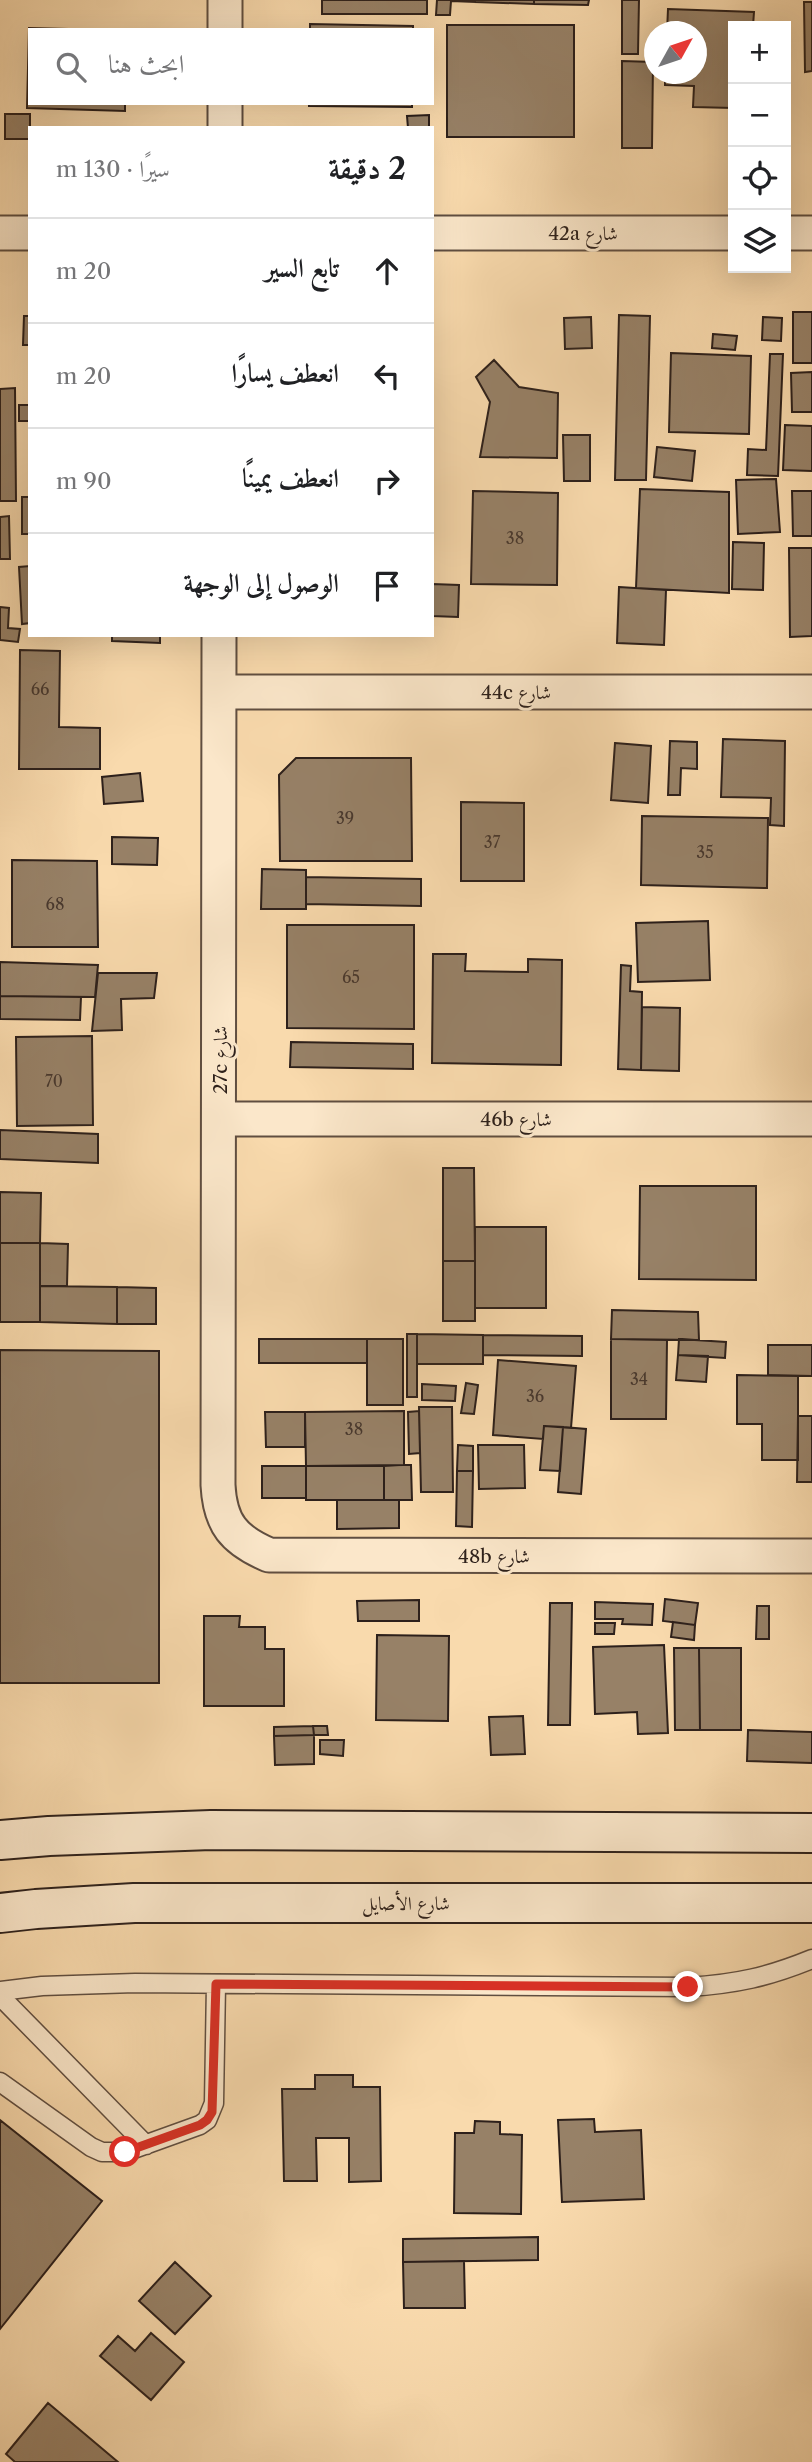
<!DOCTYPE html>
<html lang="ar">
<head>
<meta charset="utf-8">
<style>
  body { margin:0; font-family:"Libre Caslon Text",Amiri,serif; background:#f2f2f2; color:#202124; direction:rtl }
  .controls { position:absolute; right:21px; top:21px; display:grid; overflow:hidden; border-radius:0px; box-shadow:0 7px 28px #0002 }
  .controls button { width:63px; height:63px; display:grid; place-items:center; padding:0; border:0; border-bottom:2px solid #e0e0e0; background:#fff; color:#202124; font:35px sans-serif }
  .compass { position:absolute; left:644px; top:21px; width:63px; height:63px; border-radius:50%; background:#fff; box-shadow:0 7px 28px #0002; rotate:50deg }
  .stop { position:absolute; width:21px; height:21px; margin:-16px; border:5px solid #d93025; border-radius:50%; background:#fff }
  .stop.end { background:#d93025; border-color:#fff; box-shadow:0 2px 7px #0008 }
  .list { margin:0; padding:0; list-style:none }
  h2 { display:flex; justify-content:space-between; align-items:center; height:91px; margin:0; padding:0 28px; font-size:30px }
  h2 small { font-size:23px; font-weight:400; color:#757577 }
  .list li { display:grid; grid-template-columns:46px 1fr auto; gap:21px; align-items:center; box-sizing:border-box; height:105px; padding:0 28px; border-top:2px solid #e0e0e0 }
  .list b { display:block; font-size:26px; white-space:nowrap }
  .list em { font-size:23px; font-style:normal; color:#757577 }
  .icon { flex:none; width:38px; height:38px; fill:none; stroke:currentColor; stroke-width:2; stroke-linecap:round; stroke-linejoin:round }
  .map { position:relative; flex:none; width:812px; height:2462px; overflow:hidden; direction:ltr }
  .search { position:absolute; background:#fff; box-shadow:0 7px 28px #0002; left:28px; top:28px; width:406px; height:77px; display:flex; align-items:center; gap:18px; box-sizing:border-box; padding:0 24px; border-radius:0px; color:#757577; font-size:26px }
  .panel { position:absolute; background:#fff; box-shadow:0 7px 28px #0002; left:28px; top:126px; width:406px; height:511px; border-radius:0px; direction:rtl }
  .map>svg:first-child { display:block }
</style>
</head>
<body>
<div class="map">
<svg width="812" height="2462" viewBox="0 0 812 2462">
  <rect width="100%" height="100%" fill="#f9daad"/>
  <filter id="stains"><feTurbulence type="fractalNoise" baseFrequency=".00286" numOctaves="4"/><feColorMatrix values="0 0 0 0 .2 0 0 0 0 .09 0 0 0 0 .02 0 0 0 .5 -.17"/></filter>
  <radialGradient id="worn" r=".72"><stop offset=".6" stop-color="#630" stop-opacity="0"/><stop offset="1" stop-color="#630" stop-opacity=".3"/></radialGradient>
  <path fill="#978167" stroke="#2d201b" stroke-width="2" d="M322,0H427V14H322Z
    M437,0H475V2L451,1L450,15H436Z
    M475,0H534V4L475,2Z
    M534,0H589L588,5L534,4Z
    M622,0H639L638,54H622Z
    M804,2H812V71L805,72Z
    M668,9L754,12L753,26H733V108L693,107L694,86L665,85V74H696V32H667Z
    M310,24L413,26V30H310Z
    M447,25H574V137H447Z
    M29,28L108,30H30V103H125V111L27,108Z
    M622,61L653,62L652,148H622Z
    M309,103H412V107L309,106Z
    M5,114H30V139H5Z
    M429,115V128H408L407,116Z
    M793,312H812V363H793Z
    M619,315L650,316L646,480H615Z
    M24,316H30V345H23Z
    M591,317L592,348L565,349L564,318Z
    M763,317L782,318L781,341L762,340Z
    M713,334L737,336L735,350L712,348Z
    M671,353L751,356L749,434L669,432Z
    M770,354H783L778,476L747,475L748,449L766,450Z
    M494,360L519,387L558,393L557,458L480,457L490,402L476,377Z
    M812,372V412H792L791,373Z
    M15,388L16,501H0V389Z
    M19,405H30V421H19Z
    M785,425L812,426V471L783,470Z
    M563,435H590V481H564Z
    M657,447L695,451L692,481L654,477Z
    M776,479L780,532L738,534L736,480Z
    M640,489L729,492V593L636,588Z
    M473,491L558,493L557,585L471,584Z
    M792,491H812V536H793Z
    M22,497H30V534H22Z
    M9,516L10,559H0V517Z
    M733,542L764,543L763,590L732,589Z
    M789,548H812V636L790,637Z
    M30,566V623L22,624L19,567Z
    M432,584L459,585L458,617L432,616Z
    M619,587L666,590L664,645L617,643Z
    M0,607L9,608L8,628L20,629L18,642L0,640Z
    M112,635H160V643L112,641Z
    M20,650L60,651L59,727L100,728V769H19Z
    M723,739L785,741L784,826L770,825L771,798L721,797Z
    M670,741L697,742V769L681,768L680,795H668Z
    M615,743L651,746L648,803L611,800Z
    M296,758H411L412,861H280L279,775Z
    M140,773L143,801L104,804L102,777Z
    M461,802L524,803V881H461Z
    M642,816L768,818L767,888L641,885Z
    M112,837L158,838L157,865L112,864Z
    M12,860L97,861L98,947H12Z
    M262,869L306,870V909H261Z
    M306,877L421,879V906L306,904Z
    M708,921L710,980L638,982L636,923Z
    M287,925H414V1029L287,1028Z
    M433,954H466L465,971L528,972V959L562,960L561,1065L432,1063Z
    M0,962L98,965L95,997L0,996Z
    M621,965L631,966L630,991L642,992L641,1070L618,1069Z
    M98,973H157L154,998L121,999L122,1030L92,1031Z
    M0,996L81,997L80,1020L0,1019Z
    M642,1007L680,1008L679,1071L641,1070Z
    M92,1036L93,1125L17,1126L16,1037Z
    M291,1042L413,1044V1069L290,1067Z
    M0,1130L98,1134V1163L0,1159Z
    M443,1168H474L475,1261H443Z
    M640,1186H756V1280L639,1279Z
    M0,1192L41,1193L40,1243H0Z
    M475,1227H546V1308H475Z
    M0,1243H40V1322H0Z
    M40,1243L68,1244L67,1286H40Z
    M443,1261H475V1321H443Z
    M40,1286L117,1287V1324L40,1322Z
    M117,1287L156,1288V1324H117Z
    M612,1310L698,1312L699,1340L611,1339Z
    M407,1334H417V1397H407Z
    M417,1334L483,1335V1364H417Z
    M483,1335L582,1336V1356L483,1355Z
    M259,1339H367V1363H259Z
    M367,1339H403V1405H367Z
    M611,1339L667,1340L666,1419H611Z
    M679,1339L726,1342L725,1358L678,1355Z
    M768,1345H812V1376L768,1375Z
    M0,1350L159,1351V1683H0Z
    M678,1355L708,1356L706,1382L676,1380Z
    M498,1360L576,1366L571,1428L544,1426L543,1439L493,1435Z
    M737,1375L798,1376V1460H762V1424H737Z
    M466,1383L478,1385L474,1414L461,1413Z
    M422,1384L456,1386L455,1401L422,1400Z
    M419,1407H452L453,1492H421Z
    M404,1411V1465L306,1466L305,1412Z
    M419,1411L420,1453L409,1454L408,1412Z
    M265,1412H305V1447H266Z
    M798,1416H812V1482H797Z
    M544,1426L563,1427L560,1471L540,1470Z
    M563,1427L586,1429L581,1494L558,1492Z
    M458,1445L473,1446V1471H457Z
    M478,1445H524L525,1488L479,1489Z
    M404,1465H411L412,1500H384V1466Z
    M262,1466H306V1498H262Z
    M306,1466H384V1500H306Z
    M457,1471H473L472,1527L456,1526Z
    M337,1500H399V1528L337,1529Z
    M665,1599L698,1603L695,1625L663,1621Z
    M419,1600V1621H358L357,1601Z
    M595,1602L653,1604L652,1625L622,1624L623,1619H595Z
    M550,1603H572L570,1725H548Z
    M757,1606H769V1639H756Z
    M204,1616H240L239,1627H265V1649H284V1706H204Z
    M673,1622L695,1625L694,1640L671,1637Z
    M595,1623H615L614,1634H595Z
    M377,1635L449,1636L448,1721L376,1720Z
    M664,1645L668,1733L638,1734L637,1712L595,1714L593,1647Z
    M674,1648H699L700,1730H675Z
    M699,1648H741V1730H700Z
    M523,1716L525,1754L491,1755L489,1717Z
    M313,1726H327L328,1735H314Z
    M313,1726L314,1735L274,1736V1727Z
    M748,1730L812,1732V1763L747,1761Z
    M314,1735V1764L275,1765L274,1736Z
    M320,1740H344L343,1756L320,1754Z
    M315,2075H353V2087H380L381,2181L349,2182V2138H316L317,2181H284L282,2089H315Z
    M594,2119L595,2132L641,2130L644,2199L562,2202L558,2120Z
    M0,2120L102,2201L0,2329Z
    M475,2121L500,2122V2134L522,2135L521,2214L454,2213L455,2133H474Z
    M538,2237V2260L403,2262V2239Z
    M464,2261L465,2308H404L403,2262Z
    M175,2262L211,2296L175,2334L139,2301Z
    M151,2333L184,2362L151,2400L100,2356L118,2336L135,2351Z
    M48,2403L118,2462H15L6,2454Z"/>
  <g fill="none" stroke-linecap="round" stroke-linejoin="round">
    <defs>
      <path id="lane" d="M0,1991L42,1986L135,1983L688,1987C736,1984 768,1977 812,1959
        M0,1996L146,2145
        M0,2082L91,2147L102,2152H125L200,2125L207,2120L214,2103L216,1984"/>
      <path id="street" d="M225,30V0
        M225,128V103
        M0,233H30
        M432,233H733
        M786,233H812
        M219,635L218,1485C220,1524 234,1540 269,1555L812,1556
        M219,692H812
        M220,1119H812"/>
      <path id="secondary" d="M0,1840L49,1836L211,1830L812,1833
        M0,1913L36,1909L134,1903H812"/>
    </defs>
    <use href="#lane" stroke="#604e40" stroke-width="21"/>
    <use href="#street" stroke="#604e40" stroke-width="37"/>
    <use href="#secondary" stroke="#2d201b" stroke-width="42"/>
    <use href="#lane" stroke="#fbe7ca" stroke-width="18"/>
    <use href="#street" stroke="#fbe7ca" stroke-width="33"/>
    <use href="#secondary" stroke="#fbe7ca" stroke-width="38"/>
  </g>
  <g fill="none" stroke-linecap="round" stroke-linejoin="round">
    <path stroke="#d93025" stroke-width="9" d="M125,2152L200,2125L207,2120L212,2112L216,1984L688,1987"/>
  </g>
  <g text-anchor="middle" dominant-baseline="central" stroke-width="6" stroke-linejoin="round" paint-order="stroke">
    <g font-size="16" fill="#48382e">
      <text x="515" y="538">38</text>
      <text x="40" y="689">66</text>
      <text x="345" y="818">39</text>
      <text x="492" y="842">37</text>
      <text x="705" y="852">35</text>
      <text x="55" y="904">68</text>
      <text x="351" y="977">65</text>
      <text x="54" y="1081">70</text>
      <text x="639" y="1379">34</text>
      <text x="535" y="1396">36</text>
      <text x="354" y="1429">38</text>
    </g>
    <g font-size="19" fill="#2d201b" stroke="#fbe7ca">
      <text x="583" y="233">42a شارع</text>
      <text x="516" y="692">44c شارع</text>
      <text transform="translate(220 1060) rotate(-90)">27c شارع</text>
      <text x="516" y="1119">46b شارع</text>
      <text x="494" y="1556">48b شارع</text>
      <text x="406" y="1903">شارع الأصايل</text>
    </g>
  </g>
  <rect width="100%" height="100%" filter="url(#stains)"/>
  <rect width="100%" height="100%" fill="url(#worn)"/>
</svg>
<div class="controls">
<button>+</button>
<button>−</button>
<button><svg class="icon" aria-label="locate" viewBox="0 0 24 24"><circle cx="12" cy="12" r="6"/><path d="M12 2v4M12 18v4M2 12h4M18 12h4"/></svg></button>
<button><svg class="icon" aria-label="layers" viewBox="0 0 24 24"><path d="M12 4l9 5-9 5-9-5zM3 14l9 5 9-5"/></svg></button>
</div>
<svg class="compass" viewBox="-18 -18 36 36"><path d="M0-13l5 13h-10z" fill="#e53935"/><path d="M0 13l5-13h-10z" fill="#757577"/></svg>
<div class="stop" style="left:125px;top:2152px"></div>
<div class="stop end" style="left:688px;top:1987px"></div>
<div class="search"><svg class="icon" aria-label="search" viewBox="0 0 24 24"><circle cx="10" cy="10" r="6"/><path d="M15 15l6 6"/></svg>ابحث هنا</div>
<section class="panel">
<h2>2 دقيقة<small>سيرًا · 130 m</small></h2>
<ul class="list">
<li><svg class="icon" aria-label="ahead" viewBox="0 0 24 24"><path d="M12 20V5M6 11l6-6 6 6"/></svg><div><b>تابع السير</b></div><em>20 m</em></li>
<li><svg class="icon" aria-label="left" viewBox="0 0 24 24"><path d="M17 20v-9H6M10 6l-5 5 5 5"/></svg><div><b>انعطف يسارًا</b></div><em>20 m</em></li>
<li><svg class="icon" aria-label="right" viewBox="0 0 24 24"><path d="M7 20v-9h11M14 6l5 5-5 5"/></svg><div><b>انعطف يمينًا</b></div><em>90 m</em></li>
<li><svg class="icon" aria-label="arrive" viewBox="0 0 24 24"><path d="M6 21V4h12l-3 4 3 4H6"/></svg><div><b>الوصول إلى الوجهة</b></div></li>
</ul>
</section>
</div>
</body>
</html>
